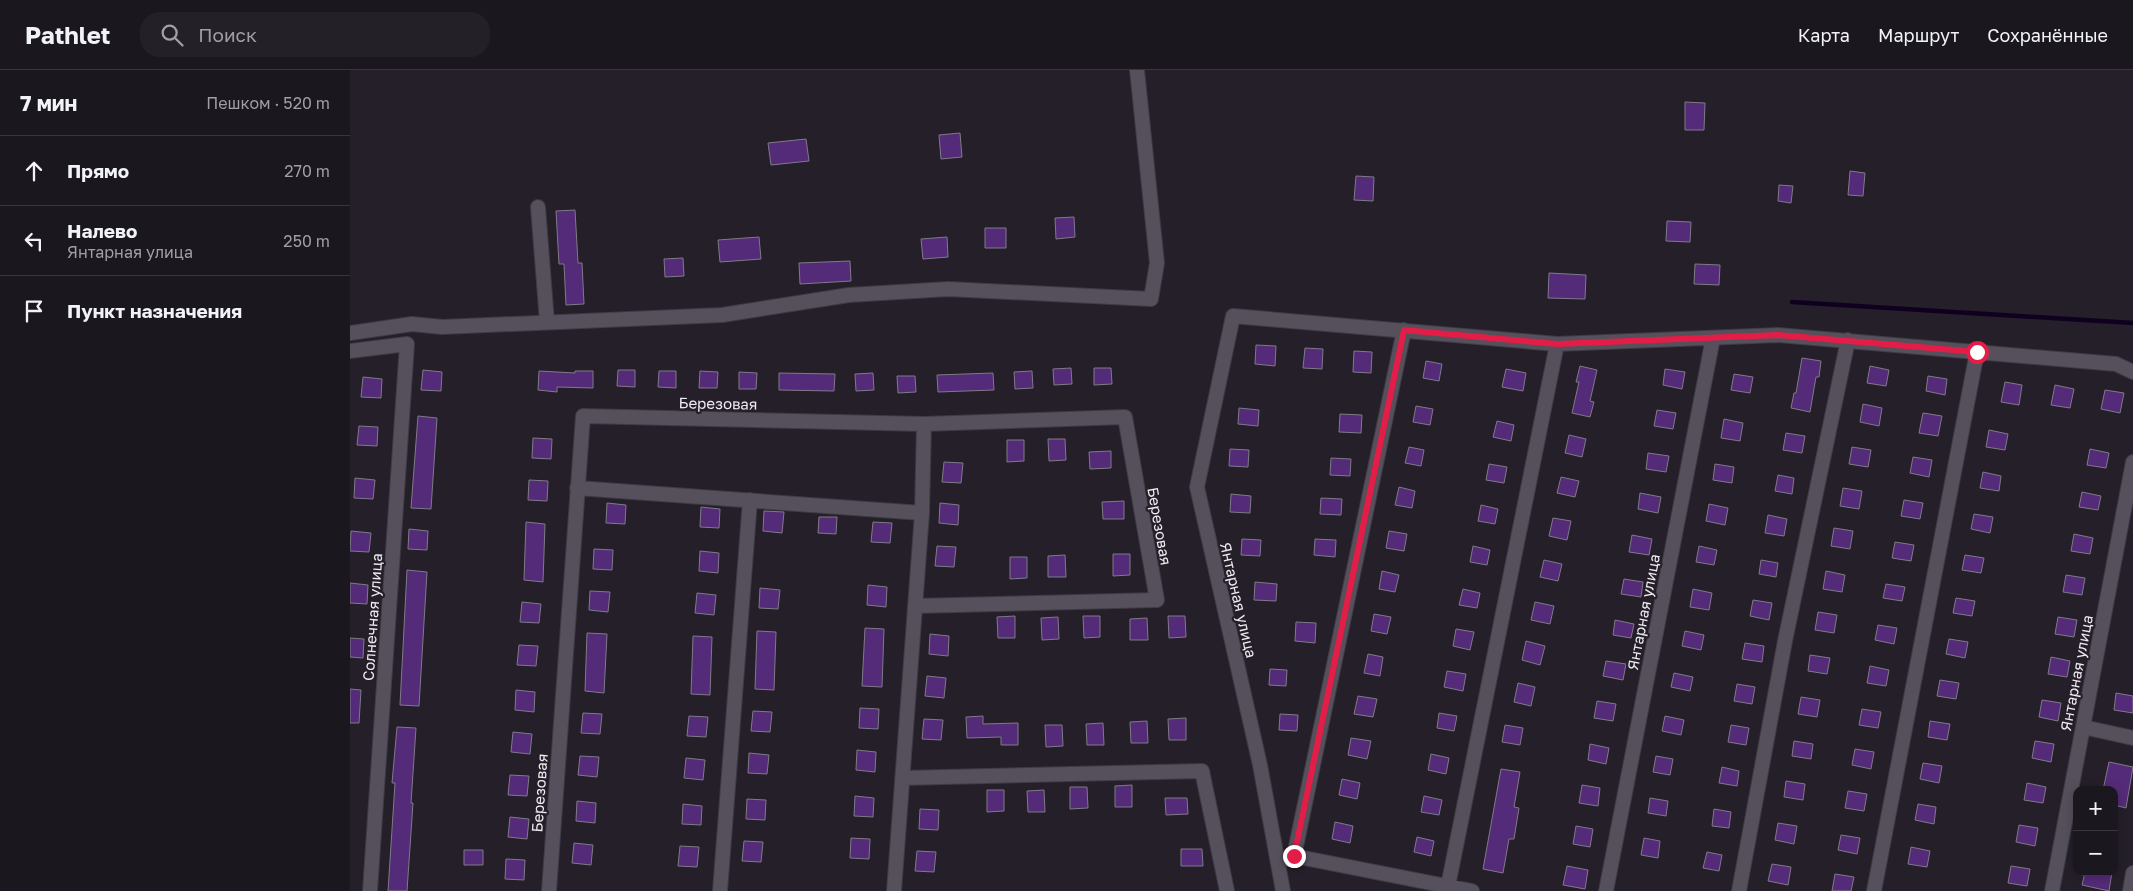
<!DOCTYPE html>
<html lang="ru">
<head>
<meta charset="utf-8">
<style>
  body { margin:0; font-family:"Golos Text",sans-serif; background:#242028; color:#f1f3f6 }
  .controls { position:absolute; right:15px; bottom:15px; display:grid; overflow:hidden; border-radius:10px; box-shadow:0 2px 12px #0003 }
  .controls button { width:45px; height:45px; display:grid; place-items:center; padding:0; border:0; border-bottom:1px solid #39363d; background:#1b171f; color:#f1f3f6; font:25px sans-serif }
  .stop { position:absolute; width:15px; height:15px; margin:-11px; border:4px solid #e11d48; border-radius:50%; background:#fff }
  .stop.end { background:#e11d48; border-color:#fff; box-shadow:0 1px 5px #0008 }
  .list { margin:0; padding:0; list-style:none }
  h2 { display:flex; justify-content:space-between; align-items:center; height:65px; margin:0; padding:0 20px; font-size:21px }
  h2 small { font-size:16px; font-weight:400; color:#a09fa4 }
  .list li { display:grid; grid-template-columns:32px 1fr auto; gap:15px; align-items:center; box-sizing:border-box; height:70px; padding:0 20px; border-top:1px solid #39363d }
  .list b { display:block; font-size:19px; white-space:nowrap }
  .list p { margin:0; font-size:16px; white-space:nowrap; color:#a09fa4 }
  .list em { font-size:16px; font-style:normal; color:#a09fa4 }
  .icon { flex:none; width:28px; height:28px; fill:none; stroke:currentColor; stroke-width:2; stroke-linecap:round; stroke-linejoin:round }
  .map { position:relative; flex:none; width:1783px; height:821px; overflow:hidden }
  header { display:flex; align-items:center; gap:30px; box-sizing:border-box; height:70px; padding:0 25px; background:#1b171f; border-bottom:1px solid #39363d }
  header strong { font-size:24px }
  nav { display:flex; gap:28px; margin-inline-start:auto; font-size:18px }
  .search { width:350px; height:45px; background:#242028; display:flex; align-items:center; gap:12px; box-sizing:border-box; padding:0 18px; border-radius:20px; color:#a09fa4; font-size:19px }
  main { display:flex }
  aside { flex:1; background:#1b171f }
  .map>svg:first-child { display:block }
</style>
</head>
<body>
<header>
<strong>Pathlet</strong>
<div class="search"><svg class="icon" aria-label="search" viewBox="0 0 24 24"><circle cx="10" cy="10" r="6"/><path d="M15 15l6 6"/></svg>Поиск</div>
<nav><a>Карта</a><a>Маршрут</a><a>Сохранённые</a></nav>
</header>
<main>
<aside>
<h2>7 мин<small>Пешком · 520 m</small></h2>
<ul class="list">
<li><svg class="icon" aria-label="ahead" viewBox="0 0 24 24"><path d="M12 20V5M6 11l6-6 6 6"/></svg><div><b>Прямо</b></div><em>270 m</em></li>
<li><svg class="icon" aria-label="left" viewBox="0 0 24 24"><path d="M17 20v-9H6M10 6l-5 5 5 5"/></svg><div><b>Налево</b><p>Янтарная улица</p></div><em>250 m</em></li>
<li><svg class="icon" aria-label="arrive" viewBox="0 0 24 24"><path d="M6 21V4h12l-3 4 3 4H6"/></svg><div><b>Пункт назначения</b></div></li>
</ul>
</aside>
<div class="map">
<svg width="1783" height="821" viewBox="0 0 1783 821">
  <rect width="100%" height="100%" fill="#241f29"/>
  <g fill="none" stroke-linecap="round" stroke-linejoin="round">
    <path stroke="#0f001f" stroke-width="4.5" d="M1442,232L1783,253"/>
  </g>
  <path fill="#542b78" stroke="#807a87" d="M1335,32L1355,33L1354,60H1335Z
    M610,63L612,87L591,89L589,65Z
    M456,69L459,91L421,95L418,73Z
    M1500,101L1515,103L1513,126L1498,125Z
    M1006,106L1024,107L1023,131L1004,130Z
    M1429,115L1443,116L1441,133L1428,131Z
    M225,140L228,193H232L234,234L216,235L214,194H209L206,141Z
    M724,147L725,167L706,169L705,148Z
    M1317,151L1341,152L1340,172L1316,171Z
    M635,158H656V178H635Z
    M409,167L411,189L370,192L368,170Z
    M597,167L598,187L573,189L571,169Z
    M333,188L334,206L315,207L314,189Z
    M500,191L501,211L450,214L449,193Z
    M1345,194L1370,195L1369,215L1344,214Z
    M1199,203L1236,205L1235,229L1198,228Z
    M906,275L926,276L925,296L905,294Z
    M955,278L973,279L972,299L953,298Z
    M1004,281L1022,282L1021,303L1003,302Z
    M1452,288L1471,291L1469,307H1466L1460,342L1441,338L1444,323H1446Z
    M1076,291L1092,294L1089,311L1073,308Z
    M1230,296L1247,300L1240,331L1244,332L1240,347L1222,343L1229,312H1226Z
    M1520,296L1539,300L1536,316L1517,313Z
    M721,298L722,314L704,315L703,299Z
    M744,298H761L762,314L744,315Z
    M1156,299L1176,303L1173,321L1152,317Z
    M1315,299L1335,302L1332,319L1313,315Z
    M73,300L92,302L91,321L71,320Z
    M268,300H285V317L267,316Z
    M189,301L225,303V301H243V318L207,317V322L188,320Z
    M309,301H326V318L308,317Z
    M350,301L368,302L367,318H349Z
    M682,301L683,318L665,319L664,302Z
    M389,302L407,303L406,319H389Z
    M429,303L485,304L484,321L429,320Z
    M523,303L524,320L506,321L505,304Z
    M643,303L644,320L588,322L587,305Z
    M1384,304L1403,307L1400,323L1381,320Z
    M547,306H565L566,322L548,323Z
    M1578,306L1597,309L1595,325L1576,321Z
    M13,307L32,309L31,328L11,327Z
    M1655,312L1672,315L1669,335L1651,332Z
    M1705,315L1724,319L1720,338L1701,335Z
    M1755,320L1774,323L1770,343L1751,339Z
    M1513,334L1532,338L1529,356L1510,352Z
    M1066,336L1083,339L1080,355L1063,352Z
    M889,338L909,340L908,356L888,354Z
    M1307,340L1326,343L1323,359L1304,356Z
    M1573,343L1592,346L1588,366L1569,363Z
    M990,344L1012,345L1011,363L989,362Z
    M68,346L87,348L81,439L61,438Z
    M1374,349L1393,353L1390,371L1371,368Z
    M1147,351L1164,355L1161,371L1143,367Z
    M9,356L28,357L27,376L7,375Z
    M1639,360L1658,364L1655,380L1636,377Z
    M1436,363L1455,366L1452,383L1433,380Z
    M1219,365L1236,369L1232,387L1215,383Z
    M183,368L202,369L201,389L182,388Z
    M698,369H715L716,390L699,391Z
    M657,370H674V391L657,392Z
    M1059,377L1074,380L1071,396L1055,393Z
    M1502,377L1521,380L1518,397L1499,394Z
    M880,379L899,380L898,397L879,396Z
    M1740,379L1759,383L1756,398L1737,395Z
    M761,381V398L740,399L739,382Z
    M1298,383L1319,386L1316,402L1296,399Z
    M1563,387L1582,390L1579,407L1560,403Z
    M981,388L1001,389L1000,406L980,405Z
    M594,392L613,393L611,413L592,412Z
    M1139,394L1157,397L1154,413L1136,410Z
    M1365,394L1384,397L1382,413L1363,410Z
    M1633,402L1651,406L1649,421L1630,418Z
    M1428,405L1444,408L1442,424L1425,421Z
    M1211,407L1229,411L1225,427L1207,423Z
    M5,408L25,410L23,429L4,428Z
    M179,410L198,411L197,431L178,430Z
    M1049,417L1065,421L1062,438L1045,435Z
    M1493,418L1512,421L1509,439L1490,436Z
    M1732,422L1751,426L1748,440L1729,437Z
    M1290,423L1311,427L1308,443L1288,439Z
    M881,424L901,426L900,443L880,442Z
    M971,428L992,429L991,445L970,444Z
    M1554,430L1573,433L1570,449L1551,446Z
    M774,431V449H753L752,432Z
    M257,433L276,435L275,454L256,453Z
    M590,433L609,435L608,455L589,453Z
    M1359,434L1378,438L1375,455L1356,451Z
    M1131,435L1148,439L1145,454L1128,451Z
    M351,437L370,439L369,458L350,457Z
    M414,441L434,442L432,463L413,461Z
    M1624,444L1643,447L1640,463L1621,459Z
    M1418,445L1437,449L1434,466L1415,463Z
    M469,447H487L486,464L468,463Z
    M1203,448L1221,451L1217,470L1199,466Z
    M176,452L195,454L193,512L174,510Z
    M523,452L542,453L540,473L521,472Z
    M1484,458L1503,461L1500,479L1481,476Z
    M59,459L78,461L77,480L58,479Z
    M1,461L21,463L19,482L0,481Z
    M1039,461L1057,464L1054,481L1036,478Z
    M1724,464L1743,468L1740,484L1721,481Z
    M1282,465L1302,469L1299,485L1279,482Z
    M892,469L911,470L910,486L891,485Z
    M965,469L986,470L985,487L964,485Z
    M1545,472L1564,475L1561,491L1542,488Z
    M587,476L606,477L604,497L585,496Z
    M1123,476L1140,480L1137,495L1120,492Z
    M1349,476L1367,480L1364,495L1346,492Z
    M244,479L263,480L262,500L243,499Z
    M350,481L369,483L368,503L349,501Z
    M763,484H780V505L763,506Z
    M715,485L716,507H698V486Z
    M1615,485L1634,488L1631,503L1612,500Z
    M660,487H677V508L660,509Z
    M1194,490L1212,494L1208,511L1190,507Z
    M1411,490L1428,493L1426,507L1409,504Z
    M57,500L77,502L69,636L50,635Z
    M1032,501L1049,505L1045,522L1029,519Z
    M1476,501L1495,505L1492,522L1473,519Z
    M1716,505L1735,508L1732,525L1713,522Z
    M1274,509L1293,512L1291,527L1271,524Z
    M905,512L927,514L926,531L904,530Z
    M0,513L18,515L17,534L0,533Z
    M1536,514L1555,517L1552,531L1533,528Z
    M518,515L537,517L536,537L517,535Z
    M410,518L430,520L428,539L409,538Z
    M1113,519L1130,523L1127,538L1109,535Z
    M1343,519L1362,523L1359,540L1340,537Z
    M240,521L260,522L258,542L239,540Z
    M347,523L366,525L364,545L345,543Z
    M1606,528L1625,531L1622,546L1603,543Z
    M1403,530L1422,533L1419,550L1400,546Z
    M172,532L191,534L189,553L170,552Z
    M1185,532L1204,536L1200,554L1181,550Z
    M1468,542L1487,545L1484,563L1465,560Z
    M1024,544L1041,547L1037,564L1021,561Z
    M665,546V568H648L647,547Z
    M733,546H750V567L734,568Z
    M818,546H835L836,567L819,568Z
    M708,547L709,569L692,570L691,548Z
    M1708,547L1727,550L1724,567L1705,564Z
    M797,548L798,570H780V549Z
    M1265,550L1284,554L1281,568L1263,565Z
    M946,552L966,553L965,573L945,571Z
    M1528,555L1547,558L1544,574L1525,570Z
    M515,558L534,559L532,617L512,616Z
    M1106,559L1124,562L1120,580L1103,576Z
    M407,561L426,562L424,620L405,619Z
    M1335,561L1354,565L1351,580L1332,576Z
    M237,563L257,564L254,623L235,621Z
    M580,564L599,566L598,586L579,584Z
    M343,566L362,567L360,625L341,624Z
    M0,568L14,569L13,588L0,587Z
    M1599,569L1618,572L1615,588L1596,584Z
    M1176,571L1195,576L1190,595L1172,590Z
    M1395,573L1414,576L1412,592L1392,589Z
    M169,575L188,576L186,596L167,595Z
    M1018,584L1033,587L1030,606L1014,603Z
    M1460,585L1480,588L1477,604L1458,601Z
    M1701,587L1720,591L1717,607L1698,604Z
    M1256,591L1276,594L1273,610L1253,606Z
    M1520,596L1539,600L1536,616L1517,613Z
    M920,599L937,600L936,616L919,615Z
    M1097,601L1116,604L1113,621L1094,617Z
    M1324,603L1343,607L1340,621L1321,617Z
    M577,606L596,608L594,628L575,626Z
    M1590,610L1609,613L1606,629L1587,626Z
    M1168,613L1185,617L1181,636L1164,632Z
    M1387,614L1405,617L1402,634L1384,631Z
    M0,619L11,620L9,653H0Z
    M166,620L185,622L184,642L165,640Z
    M1766,623L1783,626V643L1764,640Z
    M1008,626L1027,629L1023,647L1004,644Z
    M1451,627L1470,630L1467,647L1448,644Z
    M1692,630L1711,633L1708,651L1689,647Z
    M1247,631L1266,634L1263,651L1244,648Z
    M510,638L529,639L528,659L509,658Z
    M1512,639L1531,642L1528,658L1509,655Z
    M403,641L422,642L420,662L401,661Z
    M233,643L252,644L250,664L231,663Z
    M1089,643L1107,646L1104,661L1087,658Z
    M930,644L948,645L947,661L929,660Z
    M339,646L358,647L356,667L337,666Z
    M633,646V654L668,653V675H651V667L617,668L616,647Z
    M1315,646L1334,650L1331,665L1312,661Z
    M836,648V670H819L818,649Z
    M574,649L593,650L591,670L572,669Z
    M797,651L798,673H781L780,652Z
    M1580,651L1600,654L1597,670L1578,667Z
    M753,653L754,675H737L736,654Z
    M695,655H712L713,676L696,677Z
    M1155,655L1173,658L1170,675L1152,672Z
    M1381,655L1399,658L1396,675L1378,672Z
    M47,657L66,658L61,733H63L57,821H38L45,713H42Z
    M163,662L182,664L180,684L161,682Z
    M1001,668L1021,671L1017,689L998,685Z
    M1444,671L1463,674L1461,689L1442,686Z
    M1685,671L1704,674L1701,692L1682,688Z
    M1240,674L1259,678L1256,694L1238,690Z
    M1505,679L1524,682L1521,699L1502,695Z
    M507,680L526,682L525,702L506,700Z
    M399,683L419,685L417,704L398,703Z
    M1081,684L1099,688L1096,704L1078,700Z
    M230,686L249,687L247,707L228,705Z
    M1306,686L1323,689L1320,705L1303,702Z
    M336,688L355,690L353,710L334,708Z
    M1759,692L1783,697L1776,738L1764,735V720H1753Z
    M1573,693L1592,696L1589,713L1570,709Z
    M1372,697L1389,701L1387,716L1369,713Z
    M1151,699L1170,702L1164,737L1169,738L1164,769H1159L1153,803L1133,799Z
    M160,705L179,706L177,726L158,725Z
    M992,709L1010,713L1007,729L989,725Z
    M1436,711L1455,714L1453,730L1434,727Z
    M1677,713L1696,717L1693,733L1674,730Z
    M782,715V737H765V716Z
    M1232,715L1250,718L1248,736L1229,733Z
    M720,717H737L738,738L720,739Z
    M637,720H654V741L637,742Z
    M694,720L695,742H678L677,721Z
    M1498,721L1517,724L1514,741L1495,738Z
    M505,726L524,728L523,747L504,746Z
    M1074,726L1092,730L1089,745L1071,742Z
    M815,728H837L838,744L816,745Z
    M1300,728L1318,731L1316,746L1298,743Z
    M397,729L416,730L415,750L396,749Z
    M227,731L246,733L245,753L226,751Z
    M333,734L352,736L351,755L332,754Z
    M1568,734L1586,737L1584,754L1565,750Z
    M570,739L589,740L588,760L569,759Z
    M1364,739L1381,742L1379,758L1362,756Z
    M160,747L179,749L177,769L158,767Z
    M985,752L1003,756L1000,773L982,769Z
    M1428,753L1447,756L1444,774L1425,770Z
    M1669,755L1688,758L1685,776L1666,772Z
    M1226,756L1243,759L1240,777L1223,774Z
    M1491,765L1510,768L1507,784L1488,780Z
    M1067,767L1084,771L1081,786L1064,782Z
    M501,768L520,769L519,789L500,788Z
    M1294,768L1310,771L1308,788L1291,785Z
    M394,771L413,772L411,792L392,791Z
    M224,773L243,775L241,795L222,793Z
    M330,776L349,777L347,797L328,796Z
    M1561,777L1580,781L1577,797L1558,794Z
    M831,779H852L853,796H831Z
    M114,780H133V795H114Z
    M567,781L586,782L584,802L565,801Z
    M1357,782L1372,785L1369,801L1353,798Z
    M156,789L175,790L174,810L155,809Z
    M1422,794L1441,797L1438,815L1418,811Z
    M1217,796L1238,800L1235,819L1213,815Z
    M1661,796L1680,799L1677,816L1658,813Z
    M1735,802H1762L1759,821L1732,815Z
    M1485,804L1504,807L1501,821H1482Z"/>
  <g fill="none" stroke-linecap="round" stroke-linejoin="round">
    <defs>
      <path id="minor" d="M188,137L197,252
        M0,263L62,254L92,257L372,245L499,225L598,219L801,229L807,193L787,0
        M0,281L57,274L20,821
        M227,418L572,443
        M1733,657L1783,668
        M552,708L852,701L877,821
        M944,786L1054,260
        M937,789L944,786L1122,821
        M199,821L233,346L574,354L775,347L807,530L565,536
        M370,821L400,430
        M544,821L572,443L574,354
        M933,821L910,695L847,417L883,246L1207,274L1428,265L1766,294L1783,302
        M1097,821L1207,274
        M1256,821L1363,268
        M1389,821L1435,571L1498,270
        M1524,821L1627,282
        M1702,821L1783,392
        M1780,821L1783,803"/>
    </defs>
    <use href="#minor" stroke="#3e3b43" stroke-width="16"/>
    <use href="#minor" stroke="#55505c" stroke-width="14"/>
  </g>
  <g fill="none" stroke-linecap="round" stroke-linejoin="round">
    <path stroke="#e11d48" stroke-width="6" d="M944,786L1054,260L1207,274L1428,265L1627,282"/>
  </g>
  <g text-anchor="middle" dominant-baseline="central" stroke-width="4.5" stroke-linejoin="round" paint-order="stroke">
    <g font-size="15" fill="#eeebf2" stroke="#241f29">
      <text transform="translate(368 333) rotate(1)">Березовая</text>
      <text transform="translate(810 456) rotate(80)">Березовая</text>
      <text transform="translate(889 530) rotate(77)">Янтарная улица</text>
      <text transform="translate(1293 542) rotate(-79)">Янтарная улица</text>
      <text transform="translate(22 547) rotate(-86)">Солнечная улица</text>
      <text transform="translate(1726 603) rotate(-79)">Янтарная улица</text>
      <text transform="translate(189 723) rotate(-86)">Березовая</text>
    </g>
  </g>
</svg>
<div class="controls">
<button>+</button>
<button>−</button>
</div>
<div class="stop" style="left:1627px;top:282px"></div>
<div class="stop end" style="left:944px;top:786px"></div>
</div>
</main>
</body>
</html>
